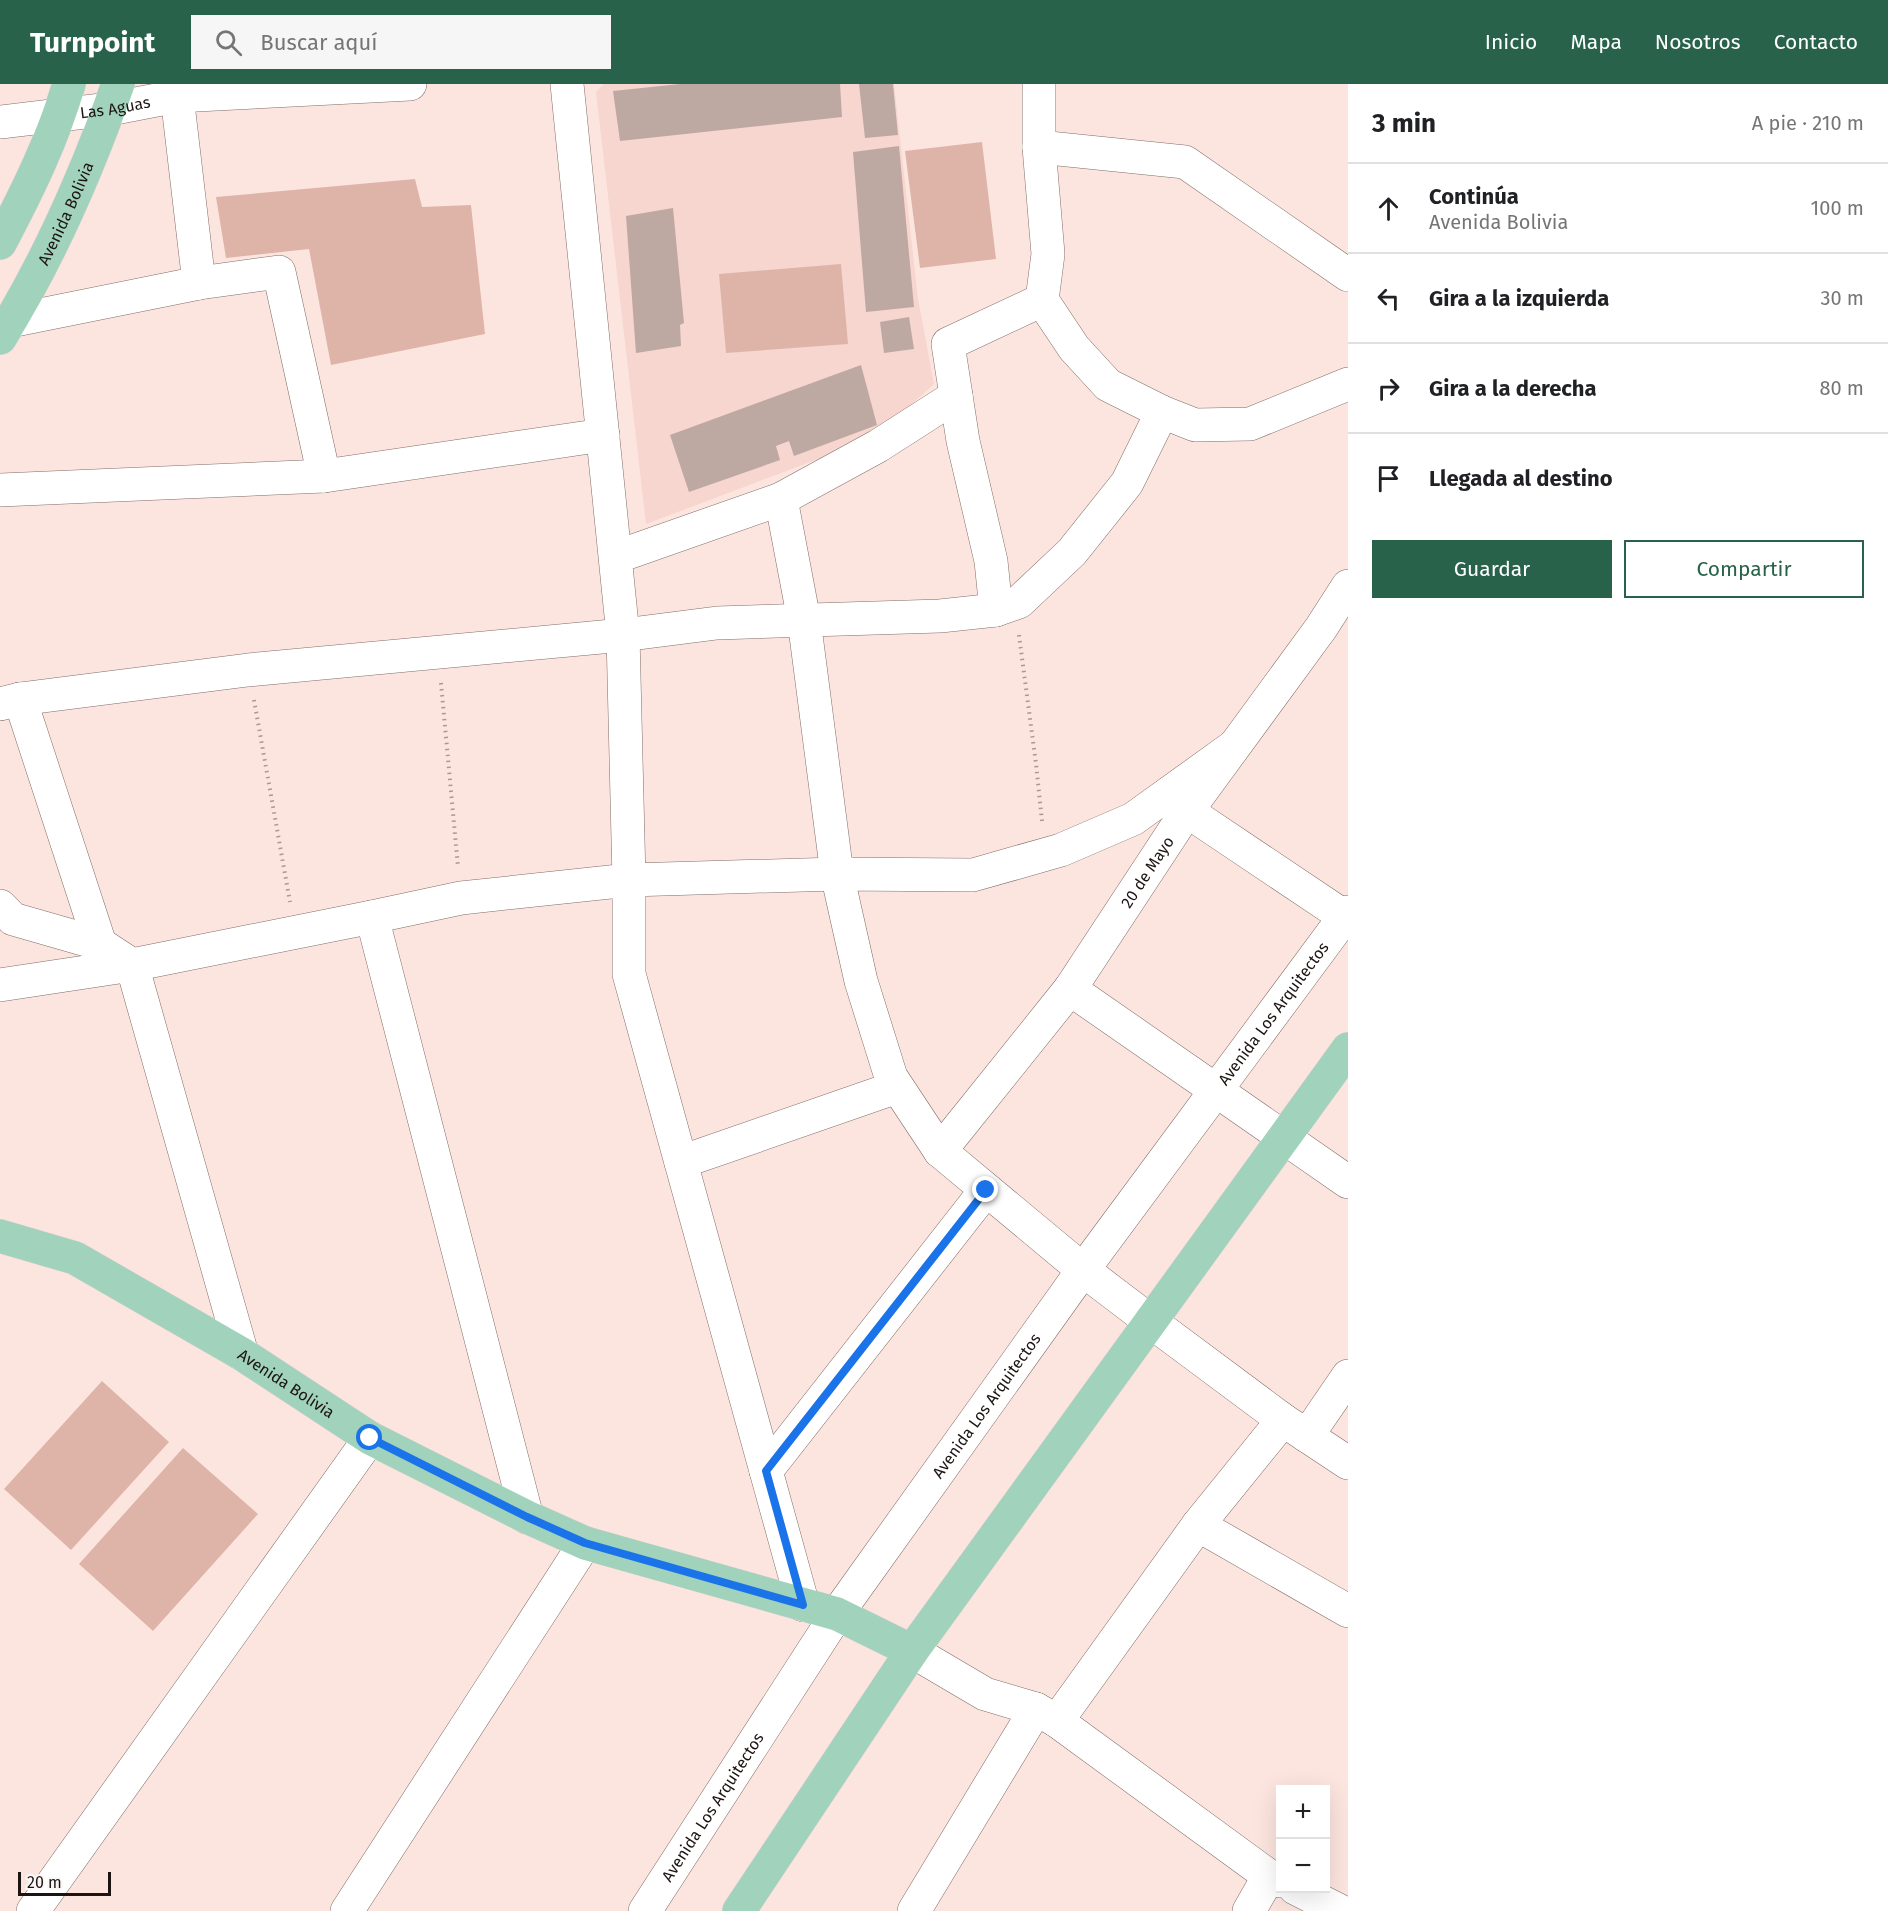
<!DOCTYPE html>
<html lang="es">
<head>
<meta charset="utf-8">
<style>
  body { margin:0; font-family:"Fira Sans",sans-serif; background:#f6f6f6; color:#202124 }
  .controls { position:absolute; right:18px; bottom:18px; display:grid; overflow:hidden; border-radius:0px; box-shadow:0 6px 24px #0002 }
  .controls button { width:54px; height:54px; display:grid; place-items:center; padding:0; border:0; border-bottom:2px solid #e0e0e0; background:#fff; color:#202124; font:30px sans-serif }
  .scale { position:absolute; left:18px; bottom:15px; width:93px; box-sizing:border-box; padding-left:6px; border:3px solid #1c1412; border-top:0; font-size:16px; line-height:21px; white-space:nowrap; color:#1c1412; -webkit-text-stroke:4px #fcf7f6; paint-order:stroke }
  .stop { position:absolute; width:18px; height:18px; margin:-14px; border:4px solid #1a73e8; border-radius:50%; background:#fff }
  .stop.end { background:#1a73e8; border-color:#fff; box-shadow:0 2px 6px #0008 }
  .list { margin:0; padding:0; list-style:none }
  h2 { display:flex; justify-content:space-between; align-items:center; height:78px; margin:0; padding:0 24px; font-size:26px }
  h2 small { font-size:20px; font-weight:400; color:#757577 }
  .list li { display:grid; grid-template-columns:39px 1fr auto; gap:18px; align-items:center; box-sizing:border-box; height:90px; padding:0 24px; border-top:2px solid #e0e0e0 }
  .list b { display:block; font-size:22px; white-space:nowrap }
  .list p { margin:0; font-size:20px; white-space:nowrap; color:#757577 }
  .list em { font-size:20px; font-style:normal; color:#757577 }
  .actions { display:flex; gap:12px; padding:18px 24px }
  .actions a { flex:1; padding:14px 0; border:2px solid #29624b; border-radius:0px; text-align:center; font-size:21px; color:#29624b }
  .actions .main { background:#29624b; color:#fff }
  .icon { flex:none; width:33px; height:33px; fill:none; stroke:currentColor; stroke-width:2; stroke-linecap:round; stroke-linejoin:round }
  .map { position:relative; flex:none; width:1348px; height:1827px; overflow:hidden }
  header { display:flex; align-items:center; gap:36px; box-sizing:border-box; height:84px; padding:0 30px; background:#29624b; color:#fff }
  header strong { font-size:28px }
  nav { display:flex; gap:33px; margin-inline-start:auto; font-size:21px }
  .search { width:420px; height:54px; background:#f6f6f6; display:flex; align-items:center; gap:15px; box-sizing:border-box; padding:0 21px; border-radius:0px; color:#757577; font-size:22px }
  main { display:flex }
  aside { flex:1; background:#fff }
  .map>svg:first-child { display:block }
</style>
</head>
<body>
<header>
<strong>Turnpoint</strong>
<div class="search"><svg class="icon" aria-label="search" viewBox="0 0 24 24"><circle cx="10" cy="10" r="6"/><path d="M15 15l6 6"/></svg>Buscar aquí</div>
<nav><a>Inicio</a><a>Mapa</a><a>Nosotros</a><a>Contacto</a></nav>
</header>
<main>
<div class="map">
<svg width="1348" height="1827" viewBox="0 0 1348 1827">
  <rect width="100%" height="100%" fill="#fde5df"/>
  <path fill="#f6d6ce" d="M604,0H894L918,215L934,300L874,354L646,440L596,8Z"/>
  <path fill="#deb4a8" d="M982,58L996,175L920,184L905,67Z
    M415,95L422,123L471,121L485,250L331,281L309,165L226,174L216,113Z
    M841,180L848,260L726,269L719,190Z
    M102,1297L169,1358L71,1466L4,1405Z
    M183,1364L258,1430L153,1547L79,1480Z"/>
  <path fill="#bea8a2" d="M680,0H840L842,33L620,57L613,7Z
    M859,0H893L898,51L865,54Z
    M899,62L914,223L866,228L853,68Z
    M673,124L684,239L680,241L681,262L636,269L626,132Z
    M909,233L914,265L884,269L880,238Z
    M861,281L877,341L794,372L789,357L776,362L780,376L689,408L670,351Z"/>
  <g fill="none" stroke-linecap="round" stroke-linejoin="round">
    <defs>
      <g id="minor">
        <path d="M567,0L623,551L629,796V890L803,1521"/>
        <path d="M1039,0V63L1048,170L1042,216L1074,264L1108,301L1162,328L1195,341L1250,340L1348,300"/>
        <path d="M177,12L199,199"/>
        <path id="s1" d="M0,38L110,25L177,12L410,0"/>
        <path d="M1039,63L1185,78L1348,191"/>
        <path d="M0,239L199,199L279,188L324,392"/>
        <path d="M0,406L324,392L603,351"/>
        <path d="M781,415L804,536L837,790L861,897L891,993L940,1067L1083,1186L1150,1237L1283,1336L1348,1379"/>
        <path d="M616,473L781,415L878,362L956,312"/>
        <path d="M996,526L991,477L963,357L948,260L1042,216"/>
        <path d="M20,615L100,860"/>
        <path d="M0,620L20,615L248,586L623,551L717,539L940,532L996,526L1019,518L1072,468L1127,399L1162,328"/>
        <path d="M1187,727L1348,835"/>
        <path d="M0,822L13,835L100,860L132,881L242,1270"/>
        <path d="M372,833L527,1433"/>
        <path d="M0,901L132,881L372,833L461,814L629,796L837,790L973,791L1061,766L1133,735L1233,663"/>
        <path d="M1070,905L1348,1098"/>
        <path id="s2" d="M940,1067L1070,905L1187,727L1321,544L1348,502"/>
        <path d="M681,1078L897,1003"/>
        <path d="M1307,1352L1348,1292"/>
        <path d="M766,1387L986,1106"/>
        <path d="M1198,1441L1348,1527"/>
        <path d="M912,1567L985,1610L1036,1625L1057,1637L1269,1792L1280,1797"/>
        <path d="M1057,1637L1198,1441L1283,1336"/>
        <path d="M1295,1804L1340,1827"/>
        <path d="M33,1827L370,1354"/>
        <path d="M347,1827L585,1459"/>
        <path id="s3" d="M645,1827L837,1530L1083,1186L1348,828"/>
        <path d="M914,1827L1036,1625"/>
        <path d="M1249,1827L1269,1792"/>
      </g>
      <g id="major">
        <path d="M0,159C27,108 53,55 69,0"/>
        <path id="s4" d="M0,254C49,175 87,88 118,0"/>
        <path id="s5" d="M0,1152L75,1174L242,1270L370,1354L527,1433L585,1459L837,1530L912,1567"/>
        <path d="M739,1827L912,1567L1348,965"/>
      </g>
    </defs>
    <use href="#minor" stroke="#816d67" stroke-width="34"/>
    <use href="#major" stroke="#d2d0d0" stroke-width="34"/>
    <path stroke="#aa9894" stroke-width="4" stroke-dasharray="1.5 4.5" stroke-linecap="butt" d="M1019,551L1036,680L1042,737
      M441,599L458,783
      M254,616L290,818"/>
    <use href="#minor" stroke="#fff" stroke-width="33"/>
    <use href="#major" stroke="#a0d2bc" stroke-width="33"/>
  </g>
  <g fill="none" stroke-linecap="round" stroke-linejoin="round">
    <path stroke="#1a73e8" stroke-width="8" d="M370,1354L527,1433L585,1459L803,1521L766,1387L986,1106"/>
  </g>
  <g text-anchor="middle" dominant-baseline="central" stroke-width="6" stroke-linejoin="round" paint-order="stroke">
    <g font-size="16" fill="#1c1412" stroke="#fcf7f6">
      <text stroke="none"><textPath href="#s1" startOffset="116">Las Aguas</textPath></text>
      <text stroke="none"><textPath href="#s4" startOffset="141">Avenida Bolivia</textPath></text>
      <text stroke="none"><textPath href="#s2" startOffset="348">20 de Mayo</textPath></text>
      <text stroke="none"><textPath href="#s3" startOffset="1096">Avenida Los Arquitectos</textPath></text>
      <text stroke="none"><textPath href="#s5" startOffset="324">Avenida Bolivia</textPath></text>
      <text stroke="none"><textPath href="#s3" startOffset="610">Avenida Los Arquitectos</textPath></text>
      <text stroke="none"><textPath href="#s3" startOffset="124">Avenida Los Arquitectos</textPath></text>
    </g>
  </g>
</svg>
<div class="controls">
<button>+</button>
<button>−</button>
</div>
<div class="scale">20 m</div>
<div class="stop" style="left:370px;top:1354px"></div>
<div class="stop end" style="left:986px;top:1106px"></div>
</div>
<aside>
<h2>3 min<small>A pie · 210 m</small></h2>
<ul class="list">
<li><svg class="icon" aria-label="ahead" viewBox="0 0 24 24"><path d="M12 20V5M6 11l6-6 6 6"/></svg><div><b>Continúa</b><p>Avenida Bolivia</p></div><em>100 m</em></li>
<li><svg class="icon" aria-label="left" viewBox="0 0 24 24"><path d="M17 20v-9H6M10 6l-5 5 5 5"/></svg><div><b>Gira a la izquierda</b></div><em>30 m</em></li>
<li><svg class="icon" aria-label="right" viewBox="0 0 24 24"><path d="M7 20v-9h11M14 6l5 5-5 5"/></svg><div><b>Gira a la derecha</b></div><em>80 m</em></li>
<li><svg class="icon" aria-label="arrive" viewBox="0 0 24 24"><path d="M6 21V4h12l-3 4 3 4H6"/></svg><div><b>Llegada al destino</b></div></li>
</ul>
<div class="actions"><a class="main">Guardar</a><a>Compartir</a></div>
</aside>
</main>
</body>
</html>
